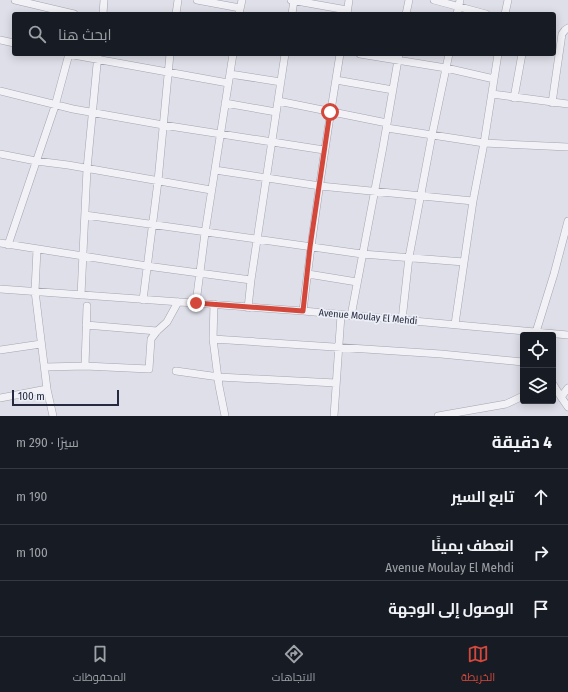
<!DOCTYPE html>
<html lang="ar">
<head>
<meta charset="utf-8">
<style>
  body { margin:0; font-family:"Fira Sans Condensed",Cairo,sans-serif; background:#242831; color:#f1f3f6; direction:rtl }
  .controls { position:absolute; right:12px; bottom:12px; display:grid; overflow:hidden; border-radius:4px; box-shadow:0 2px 10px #0003 }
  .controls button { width:36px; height:36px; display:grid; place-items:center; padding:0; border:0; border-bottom:1px solid #363941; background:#171b24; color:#f1f3f6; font:20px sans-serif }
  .scale { position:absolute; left:12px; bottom:10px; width:107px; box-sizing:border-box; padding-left:4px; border:2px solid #262a40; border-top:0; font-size:11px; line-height:14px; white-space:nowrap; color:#262a40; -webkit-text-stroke:3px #edeff6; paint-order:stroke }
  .stop { position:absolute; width:12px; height:12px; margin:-9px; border:3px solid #d4483b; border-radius:50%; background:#fff }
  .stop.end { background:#d4483b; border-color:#fff; box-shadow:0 1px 4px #0008 }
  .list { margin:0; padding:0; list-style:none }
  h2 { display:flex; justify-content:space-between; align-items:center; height:52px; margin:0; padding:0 16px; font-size:17px }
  h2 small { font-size:13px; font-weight:400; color:#9ea1a6 }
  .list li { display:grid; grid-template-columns:26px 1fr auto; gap:12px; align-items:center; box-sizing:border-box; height:56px; padding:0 16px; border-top:1px solid #363941 }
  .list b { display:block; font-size:15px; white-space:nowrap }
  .list p { margin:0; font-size:13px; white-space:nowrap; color:#9ea1a6 }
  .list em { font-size:13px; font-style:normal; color:#9ea1a6 }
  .icon { flex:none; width:22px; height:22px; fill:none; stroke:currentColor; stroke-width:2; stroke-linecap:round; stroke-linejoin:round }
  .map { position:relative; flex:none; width:568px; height:416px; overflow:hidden; direction:ltr }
  .search { position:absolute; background:#171b24; box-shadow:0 2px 10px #0003; left:12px; right:12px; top:12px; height:44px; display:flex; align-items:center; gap:10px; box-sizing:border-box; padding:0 14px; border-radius:4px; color:#9ea1a6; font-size:15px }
  .sheet { height:220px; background:#171b24 }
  nav { display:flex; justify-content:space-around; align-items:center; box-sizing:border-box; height:56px; border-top:1px solid #363941; background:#171b24; font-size:11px; color:#9ea1a6 }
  nav a { display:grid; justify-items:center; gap:2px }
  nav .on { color:#d4483b }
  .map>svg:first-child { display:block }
</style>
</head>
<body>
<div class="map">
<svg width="568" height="416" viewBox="0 0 568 416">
  <rect width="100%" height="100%" fill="#dedfe8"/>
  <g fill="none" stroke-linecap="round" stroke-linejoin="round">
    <defs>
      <path id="minor" d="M15,0L74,14
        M197,0L240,8
        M291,0L347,10
        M434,0L486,14
        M103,14L104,0
        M176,14L178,0
        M239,14L242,0
        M292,14L294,0
        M347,14L349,0
        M406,14L409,0
        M457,14L460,0
        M505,14L508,0
        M0,40L14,43
        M68,54L228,83
        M360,54L446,68L494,79
        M230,74L281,82
        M336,80L393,90
        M0,91L73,109L163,125L324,150
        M492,94L568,104
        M514,98L522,54
        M278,101L387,123
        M225,103L276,112
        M552,103L562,34L565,30L568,28
        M387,128L484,143L568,147
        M0,154L36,161L68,165L211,190
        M215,170L320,186L473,201
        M85,215L362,254L464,262
        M0,243L147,266L251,280
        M8,245L55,106L69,54
        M37,249L35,291L47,389L53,416
        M308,274L357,282
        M0,289L303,311L568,335
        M81,295L87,169L98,54
        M143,300L158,181L170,54
        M196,303L205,233L233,54
        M214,304L213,339L219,386L225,416
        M248,308L251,280L285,54
        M303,311C313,225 326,140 340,54
        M351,316L383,147L399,54
        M402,320L409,257L432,135L449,54
        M455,324L473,201L484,143L498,54
        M86,325L157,331
        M536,332L554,274L568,221
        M213,339L441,354L523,362
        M0,350L41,344
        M85,366L87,306
        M45,367L85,366L149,369L151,339L157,331L167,322L178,302
        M176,371L219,377L336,383
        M553,384L561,397
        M568,388L561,397L568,407
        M0,398L47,389
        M334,416L341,315
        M438,416L506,404L523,396"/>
    </defs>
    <use href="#minor" stroke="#a3a5b2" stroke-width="8"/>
    <use href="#minor" stroke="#f1f1f6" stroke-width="7"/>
  </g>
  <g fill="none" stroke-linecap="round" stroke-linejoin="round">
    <path stroke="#d4483b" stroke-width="5" d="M196,303L303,311L310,247L330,112"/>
  </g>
  <g text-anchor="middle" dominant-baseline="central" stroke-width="3.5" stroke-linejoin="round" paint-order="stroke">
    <g font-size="10" fill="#262a40" stroke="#edeff6">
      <text transform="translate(368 317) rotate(5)">Avenue Moulay El Mehdi</text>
    </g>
  </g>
</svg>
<div class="controls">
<button><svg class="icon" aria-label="locate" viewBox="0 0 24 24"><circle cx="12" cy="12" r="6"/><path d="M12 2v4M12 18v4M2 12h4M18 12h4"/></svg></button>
<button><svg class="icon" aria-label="layers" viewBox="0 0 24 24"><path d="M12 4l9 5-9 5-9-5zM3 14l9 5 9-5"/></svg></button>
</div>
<div class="scale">100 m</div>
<div class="stop" style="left:330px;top:112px"></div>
<div class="stop end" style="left:196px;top:303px"></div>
<div class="search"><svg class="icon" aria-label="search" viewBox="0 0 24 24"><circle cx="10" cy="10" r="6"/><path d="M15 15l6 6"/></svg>ابحث هنا</div>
</div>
<section class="sheet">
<h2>4 دقيقة<small>سيرًا · 290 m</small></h2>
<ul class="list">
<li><svg class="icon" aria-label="ahead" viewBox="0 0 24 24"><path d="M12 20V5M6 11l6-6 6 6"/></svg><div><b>تابع السير</b></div><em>190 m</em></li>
<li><svg class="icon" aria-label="right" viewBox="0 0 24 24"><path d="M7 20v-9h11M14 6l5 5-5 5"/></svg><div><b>انعطف يمينًا</b><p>Avenue Moulay El Mehdi</p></div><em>100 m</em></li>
<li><svg class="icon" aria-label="arrive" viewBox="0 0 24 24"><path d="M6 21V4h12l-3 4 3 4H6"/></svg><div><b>الوصول إلى الوجهة</b></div></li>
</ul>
</section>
<nav>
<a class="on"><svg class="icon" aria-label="map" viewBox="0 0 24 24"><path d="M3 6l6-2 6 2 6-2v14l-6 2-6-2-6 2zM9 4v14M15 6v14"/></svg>الخريطة</a>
<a><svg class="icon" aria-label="directions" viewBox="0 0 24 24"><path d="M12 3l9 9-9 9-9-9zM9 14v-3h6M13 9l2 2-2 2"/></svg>الاتجاهات</a>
<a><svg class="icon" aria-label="saved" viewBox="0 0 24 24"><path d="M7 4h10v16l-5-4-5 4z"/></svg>المحفوظات</a>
</nav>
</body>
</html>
